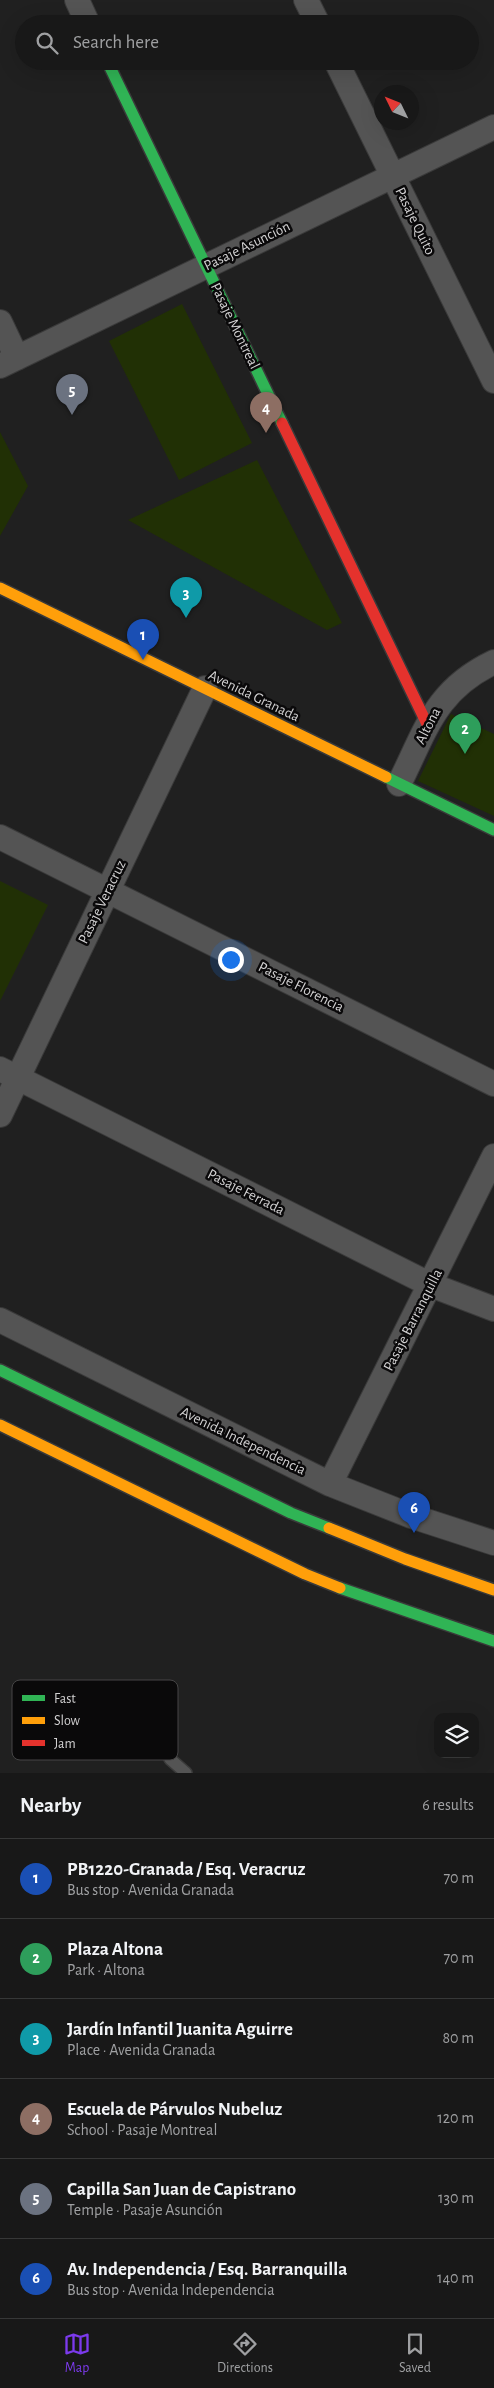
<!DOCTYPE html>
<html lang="en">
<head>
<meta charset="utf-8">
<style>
  body { margin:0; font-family:"Alegreya Sans",sans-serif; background:#212121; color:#f1f3f6 }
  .controls { position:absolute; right:15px; bottom:15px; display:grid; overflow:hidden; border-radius:10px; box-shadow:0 5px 20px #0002 }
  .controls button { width:45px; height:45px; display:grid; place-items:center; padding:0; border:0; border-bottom:1px solid #363737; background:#181818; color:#f1f3f6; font:25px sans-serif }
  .compass { position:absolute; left:374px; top:85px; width:45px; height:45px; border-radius:50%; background:#181818; box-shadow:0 5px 20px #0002; rotate:313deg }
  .you { position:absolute; left:230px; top:959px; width:18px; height:18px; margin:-12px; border:4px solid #fff; border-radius:50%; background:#1a73e8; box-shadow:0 0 0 8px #1a73e833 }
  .badge { display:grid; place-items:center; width:32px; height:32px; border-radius:50%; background:#7c3aed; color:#fff; font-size:16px; font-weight:700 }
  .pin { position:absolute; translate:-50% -41px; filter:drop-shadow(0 1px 2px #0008) }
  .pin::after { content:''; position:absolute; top:26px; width:18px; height:15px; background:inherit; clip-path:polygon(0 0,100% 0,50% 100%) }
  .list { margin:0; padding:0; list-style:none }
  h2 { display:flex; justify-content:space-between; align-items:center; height:65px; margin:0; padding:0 20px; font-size:21px }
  h2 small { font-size:16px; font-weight:400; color:#9fa0a2 }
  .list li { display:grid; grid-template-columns:32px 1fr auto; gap:15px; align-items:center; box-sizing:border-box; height:80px; padding:0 20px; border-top:1px solid #363737 }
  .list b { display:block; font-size:19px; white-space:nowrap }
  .list p { margin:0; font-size:16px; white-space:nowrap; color:#9fa0a2 }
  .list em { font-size:16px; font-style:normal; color:#9fa0a2 }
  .icon { flex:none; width:28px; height:28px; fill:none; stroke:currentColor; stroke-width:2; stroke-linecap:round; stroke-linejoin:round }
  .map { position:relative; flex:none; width:494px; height:1773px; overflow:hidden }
  .search { position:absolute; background:#181818; box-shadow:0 5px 20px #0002; left:15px; right:15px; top:15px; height:55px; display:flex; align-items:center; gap:12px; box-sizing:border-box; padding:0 18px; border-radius:28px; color:#9fa0a2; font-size:19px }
  .sheet { height:545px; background:#181818 }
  nav { display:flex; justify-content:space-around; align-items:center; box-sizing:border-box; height:70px; border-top:1px solid #363737; background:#181818; font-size:14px; color:#9fa0a2 }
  nav a { display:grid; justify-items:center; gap:2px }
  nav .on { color:#7c3aed }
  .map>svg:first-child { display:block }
</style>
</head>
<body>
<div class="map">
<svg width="494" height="1773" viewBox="0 0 494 1773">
  <rect width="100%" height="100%" fill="#202020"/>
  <path fill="#213005" d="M182,304L252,443L179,480L109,341Z
    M0,432L28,486L0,536Z
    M257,460L342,623L327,630L128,520Z
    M451,714L494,734V816L418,781Z
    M0,881L48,905L0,1001Z"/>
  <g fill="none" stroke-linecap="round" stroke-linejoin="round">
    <defs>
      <path id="lane" d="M167,1744L170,1759L186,1773"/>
      <path id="street" d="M77,0L88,24
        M306,0L318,24
        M336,61L494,381
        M0,322L17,358
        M0,366L494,127
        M399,784C426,730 435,690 494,662
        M0,837L494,1084
        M0,1069L431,1285L494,1309
        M0,1115L205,688
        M0,1320L330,1484L411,1516L494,1543
        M330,1484L494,1156"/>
      <path id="fast" d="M107,61L282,423
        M386,777L494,830
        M0,1370L291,1513L329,1528
        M340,1588L494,1641"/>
      <path id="slow" d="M0,588L386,777
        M0,1425L305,1574L340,1588
        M329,1528L405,1559L494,1590"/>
      <path id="jam" d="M282,423L428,726"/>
    </defs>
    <use href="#lane" stroke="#3a3a3a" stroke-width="14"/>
    <use href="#street" stroke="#3a3a3a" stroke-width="26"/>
    <use href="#fast" stroke="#3a3a3a" stroke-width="14"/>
    <use href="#slow" stroke="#3a3a3a" stroke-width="14"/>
    <use href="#jam" stroke="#3a3a3a" stroke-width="14"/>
    <use href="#lane" stroke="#545454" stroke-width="11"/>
    <use href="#street" stroke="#545454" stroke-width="24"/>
    <use href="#fast" stroke="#30b455" stroke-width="11"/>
    <use href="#slow" stroke="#ff9f0a" stroke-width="11"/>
    <use href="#jam" stroke="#e5322d" stroke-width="11"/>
  </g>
  <g text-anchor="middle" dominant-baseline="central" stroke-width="5" stroke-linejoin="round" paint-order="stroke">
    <g font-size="15" fill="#d2d1d2" stroke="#0a090a">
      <text transform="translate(415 221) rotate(64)">Pasaje Quito</text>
      <text transform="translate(247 246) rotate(-26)">Pasaje Asunción</text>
      <text transform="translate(235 326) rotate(64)">Pasaje Montreal</text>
      <text transform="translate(254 696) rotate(26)">Avenida Granada</text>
      <text transform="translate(428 726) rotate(-63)">Altona</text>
      <text transform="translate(102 902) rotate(-64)">Pasaje Veracruz</text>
      <text transform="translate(301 987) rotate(27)">Pasaje Florencia</text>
      <text transform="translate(246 1192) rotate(27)">Pasaje Ferrada</text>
      <text transform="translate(413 1320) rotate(-63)">Pasaje Barranquilla</text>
      <text transform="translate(243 1441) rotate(26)">Avenida Independencia</text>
    </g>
  </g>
  <rect x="12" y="1680" width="166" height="80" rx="8" fill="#0a090a" stroke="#464546" stroke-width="1"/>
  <rect x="22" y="1695" width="23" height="6" fill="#30b455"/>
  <rect x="22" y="1717" width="23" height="7" fill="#ff9f0a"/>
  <rect x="22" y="1740" width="23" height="6" fill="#e5322d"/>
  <g font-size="14" fill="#d2d1d2">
    <text x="54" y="1703">Fast</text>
    <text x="54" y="1725">Slow</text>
    <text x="54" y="1748">Jam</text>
  </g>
</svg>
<div class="controls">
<button><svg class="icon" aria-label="layers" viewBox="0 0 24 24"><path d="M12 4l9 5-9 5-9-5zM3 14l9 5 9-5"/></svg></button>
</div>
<svg class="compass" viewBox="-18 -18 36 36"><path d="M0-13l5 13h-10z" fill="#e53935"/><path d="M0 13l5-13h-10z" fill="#9fa0a2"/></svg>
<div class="you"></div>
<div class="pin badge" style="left:143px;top:660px;background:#1a4fb4">1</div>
<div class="pin badge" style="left:465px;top:754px;background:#2e9e5b">2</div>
<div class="pin badge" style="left:186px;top:618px;background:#0f9aa8">3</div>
<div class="pin badge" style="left:266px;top:433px;background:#8d6e63">4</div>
<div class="pin badge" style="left:72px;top:415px;background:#6b7280">5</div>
<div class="pin badge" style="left:414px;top:1533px;background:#1a4fb4">6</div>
<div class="search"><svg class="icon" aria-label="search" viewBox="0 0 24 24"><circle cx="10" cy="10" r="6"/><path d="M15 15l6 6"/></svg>Search here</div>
</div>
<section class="sheet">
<h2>Nearby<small>6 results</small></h2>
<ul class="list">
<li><span class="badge" style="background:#1a4fb4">1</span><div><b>PB1220-Granada / Esq. Veracruz</b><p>Bus stop · Avenida Granada</p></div><em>70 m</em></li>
<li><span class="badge" style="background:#2e9e5b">2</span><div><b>Plaza Altona</b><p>Park · Altona</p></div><em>70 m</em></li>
<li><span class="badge" style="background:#0f9aa8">3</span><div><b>Jardín Infantil Juanita Aguirre</b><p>Place · Avenida Granada</p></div><em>80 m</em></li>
<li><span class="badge" style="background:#8d6e63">4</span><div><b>Escuela de Párvulos Nubeluz</b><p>School · Pasaje Montreal</p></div><em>120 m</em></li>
<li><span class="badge" style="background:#6b7280">5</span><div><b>Capilla San Juan de Capistrano</b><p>Temple · Pasaje Asunción</p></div><em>130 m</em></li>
<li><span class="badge" style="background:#1a4fb4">6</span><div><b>Av. Independencia / Esq. Barranquilla</b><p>Bus stop · Avenida Independencia</p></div><em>140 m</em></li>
</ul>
</section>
<nav>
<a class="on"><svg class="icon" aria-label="map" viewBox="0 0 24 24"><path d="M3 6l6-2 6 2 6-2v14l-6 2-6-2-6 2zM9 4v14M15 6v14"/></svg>Map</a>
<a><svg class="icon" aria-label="directions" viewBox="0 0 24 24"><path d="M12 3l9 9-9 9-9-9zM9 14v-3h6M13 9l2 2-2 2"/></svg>Directions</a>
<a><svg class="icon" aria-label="saved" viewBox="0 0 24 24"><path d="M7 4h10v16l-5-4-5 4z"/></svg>Saved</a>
</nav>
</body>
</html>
